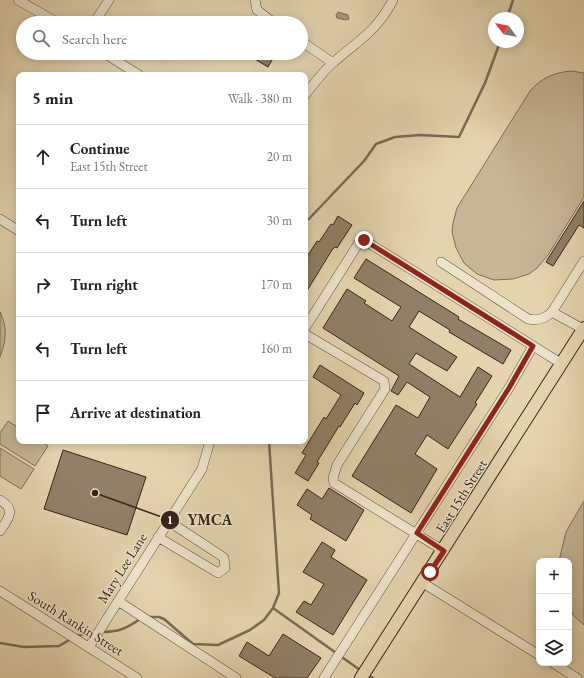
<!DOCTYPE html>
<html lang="en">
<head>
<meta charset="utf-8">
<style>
  body { margin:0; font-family:"EB Garamond",serif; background:#f6f6f6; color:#222 }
  .controls { position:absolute; right:12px; bottom:12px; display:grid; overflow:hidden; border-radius:8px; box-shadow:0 2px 10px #0003 }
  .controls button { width:36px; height:36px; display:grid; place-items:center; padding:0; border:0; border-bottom:1px solid #e0e0e0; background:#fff; color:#222; font:20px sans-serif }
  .compass { position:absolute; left:488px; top:12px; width:36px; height:36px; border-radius:50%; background:#fff; box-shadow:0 2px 10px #0003; rotate:302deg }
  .stop { position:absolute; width:12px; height:12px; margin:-9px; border:3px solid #8f2418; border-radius:50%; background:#fff }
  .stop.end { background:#8f2418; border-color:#fff; box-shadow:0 1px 4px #0008 }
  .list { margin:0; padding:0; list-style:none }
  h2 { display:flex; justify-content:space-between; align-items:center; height:52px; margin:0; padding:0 16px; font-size:17px }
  h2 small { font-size:13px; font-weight:400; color:#767676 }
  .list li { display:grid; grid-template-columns:26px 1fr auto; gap:12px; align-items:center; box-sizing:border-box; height:64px; padding:0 16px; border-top:1px solid #e0e0e0 }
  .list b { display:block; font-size:15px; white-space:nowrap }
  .list p { margin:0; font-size:13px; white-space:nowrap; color:#767676 }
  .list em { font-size:13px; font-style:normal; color:#767676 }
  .icon { flex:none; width:22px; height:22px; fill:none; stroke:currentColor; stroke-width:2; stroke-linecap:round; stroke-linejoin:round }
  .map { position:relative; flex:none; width:584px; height:678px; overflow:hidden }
  .search { position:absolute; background:#fff; box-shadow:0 2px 10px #0003; left:16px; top:16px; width:292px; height:44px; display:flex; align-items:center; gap:10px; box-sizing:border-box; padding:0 14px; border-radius:22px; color:#767676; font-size:15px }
  .panel { position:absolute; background:#fff; box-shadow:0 2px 10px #0003; left:16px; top:72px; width:292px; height:372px; border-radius:8px }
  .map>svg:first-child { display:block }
</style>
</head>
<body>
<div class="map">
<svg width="584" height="678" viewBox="0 0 584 678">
  <rect width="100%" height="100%" fill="#e4d4ae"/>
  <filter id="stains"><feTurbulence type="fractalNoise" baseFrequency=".005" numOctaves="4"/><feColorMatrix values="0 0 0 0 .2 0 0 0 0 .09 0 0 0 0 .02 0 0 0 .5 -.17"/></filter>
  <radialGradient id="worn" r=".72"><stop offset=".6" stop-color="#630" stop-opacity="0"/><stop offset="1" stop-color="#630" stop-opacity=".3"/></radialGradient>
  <path fill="#c6b695" stroke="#7c6e58" d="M572,71L584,73V197L548,255L537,268L529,274L513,279L494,280L477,274L464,263L456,248L452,232L453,223L457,208L530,91C541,78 555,72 572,71Z
    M0,312C8,328 6,341 0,357Z
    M8,421L19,428V441H40L48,446L35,466L0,444V433Z
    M0,448L34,469L21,489L0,476Z
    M584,501V625L574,616L569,607V561H559L566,532Z"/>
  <path fill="#a7997c" stroke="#786b55" d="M338,12L348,15L349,19L346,20L337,18L336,15Z"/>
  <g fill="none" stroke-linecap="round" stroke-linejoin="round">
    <path stroke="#786b55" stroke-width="2.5" d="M507,18L513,0
      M305,223L364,161L376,144L395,137L420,135L459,137L485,83L500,42
      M273,608L360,670
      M146,617H159L164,619L193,644L218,645L250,630L264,620L273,608L279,593L269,441
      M101,632C118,632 126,629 140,619
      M75,636L96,632
      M0,643L24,647L59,646L71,639
      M370,676L373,678"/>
  </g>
  <path fill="#8f8067" stroke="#32261a" d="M245,53H276L268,67Z
    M584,201V228L579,225L553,266L546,262Z
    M338,216L352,225L337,248L335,247L332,250L305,294V260L317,241L319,242L331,224L333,225Z
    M366,259L459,317L458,319L511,350L503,364L449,332L450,330L419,311L409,327L457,357L447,371L416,353L409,364L460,397L478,367L492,376L475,403L477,404L448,449L427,435L415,454L437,469L411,513L352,476L396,405L418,418L430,397L407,382L398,395L391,391L399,376L323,328L347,289L366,301L364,303L392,321L401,307L354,278Z
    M320,365L364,393L357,405L355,403L340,427L339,426L317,462L319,463L308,481L295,473L306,455L302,453L324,417L326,419L341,395L313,377Z
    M63,450L146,477L127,535L44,509Z
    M329,488L364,510L346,541L310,519L312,515L297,505L307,489L322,499Z
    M322,542L335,550L331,557L367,580L333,635L296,612L304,601L311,605L324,584L303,572Z
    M283,634L321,658L307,678H275L239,656L247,642L269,656Z"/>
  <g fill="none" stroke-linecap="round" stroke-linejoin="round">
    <defs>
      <path id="minor" d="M18,0L58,23
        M255,0L257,10L274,23
        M94,23L109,0
        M301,41L333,63
        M104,53L139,75
        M305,95C314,84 323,71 334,62C360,39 375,33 393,0
        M0,219L19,231
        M441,262L528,319C538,321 545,319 552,312L583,329
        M552,312L584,261
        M305,328L360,241L364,240L562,364
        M305,334L384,381L385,389L337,465L333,478L334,483L444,551
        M0,500C17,510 8,519 0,531
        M158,537L218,573L225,568L224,558L220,555L168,521
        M423,583L539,655
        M0,591L137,678
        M118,601L236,678
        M89,647L202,469L210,441
        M553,663L577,678
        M324,678L509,388L533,346"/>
      <path id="major" d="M361,678L584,328"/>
    </defs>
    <use href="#minor" stroke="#5e523f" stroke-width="10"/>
    <use href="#major" stroke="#32261a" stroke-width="14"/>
    <use href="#minor" stroke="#ede3ca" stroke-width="9"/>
    <use href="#major" stroke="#e4d4ae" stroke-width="12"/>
  </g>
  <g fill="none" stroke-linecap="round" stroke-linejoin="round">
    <path stroke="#8f2418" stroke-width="5" d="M364,240L533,346L509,388L417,533L444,551L430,572"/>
  </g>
  <g text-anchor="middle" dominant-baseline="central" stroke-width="3" stroke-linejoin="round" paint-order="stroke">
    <g font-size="14" fill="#32261a" stroke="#ede3ca">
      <text transform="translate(461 496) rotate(-58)">East 15th Street</text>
      <text transform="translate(122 568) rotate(-58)">Mary Lee Lane</text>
      <text transform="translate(76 623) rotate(32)">South Rankin Street</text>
    </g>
  </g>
  <path fill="none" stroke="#32261a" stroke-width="1.5" d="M95 493L170 520"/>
  <g fill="#32261a" stroke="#ede3ca" stroke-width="1.5">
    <circle cx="95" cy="493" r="4"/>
    <circle cx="170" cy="520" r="10"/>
  </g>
  <g font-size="12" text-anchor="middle" font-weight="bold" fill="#fff">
    <text x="170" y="524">1</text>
  </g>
  <g font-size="15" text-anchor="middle" font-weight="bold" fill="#32261a" stroke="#ede3ca" stroke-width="3" stroke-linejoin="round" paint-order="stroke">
    <text x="210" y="525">YMCA</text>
  </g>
  <rect width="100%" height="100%" filter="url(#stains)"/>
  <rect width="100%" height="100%" fill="url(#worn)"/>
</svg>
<div class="controls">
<button>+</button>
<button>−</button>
<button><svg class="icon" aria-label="layers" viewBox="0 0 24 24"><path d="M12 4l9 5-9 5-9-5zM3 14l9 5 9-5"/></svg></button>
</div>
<svg class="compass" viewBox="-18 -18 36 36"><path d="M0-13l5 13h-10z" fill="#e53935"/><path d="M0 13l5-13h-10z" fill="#767676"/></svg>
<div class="stop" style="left:430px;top:572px"></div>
<div class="stop end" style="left:364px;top:240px"></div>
<div class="search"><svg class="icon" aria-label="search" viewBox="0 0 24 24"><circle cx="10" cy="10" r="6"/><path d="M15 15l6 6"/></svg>Search here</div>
<section class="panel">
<h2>5 min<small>Walk · 380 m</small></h2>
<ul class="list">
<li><svg class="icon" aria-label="ahead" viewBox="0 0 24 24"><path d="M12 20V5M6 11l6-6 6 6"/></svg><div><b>Continue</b><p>East 15th Street</p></div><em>20 m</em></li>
<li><svg class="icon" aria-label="left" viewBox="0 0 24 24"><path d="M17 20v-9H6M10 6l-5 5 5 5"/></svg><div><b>Turn left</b></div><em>30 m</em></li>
<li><svg class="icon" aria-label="right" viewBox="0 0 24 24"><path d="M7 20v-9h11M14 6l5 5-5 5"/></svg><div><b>Turn right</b></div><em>170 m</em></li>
<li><svg class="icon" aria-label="left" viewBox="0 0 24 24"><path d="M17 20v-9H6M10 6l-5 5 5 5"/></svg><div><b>Turn left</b></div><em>160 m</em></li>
<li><svg class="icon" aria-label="arrive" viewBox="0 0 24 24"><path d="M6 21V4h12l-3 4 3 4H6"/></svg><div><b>Arrive at destination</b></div></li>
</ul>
</section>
</div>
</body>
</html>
